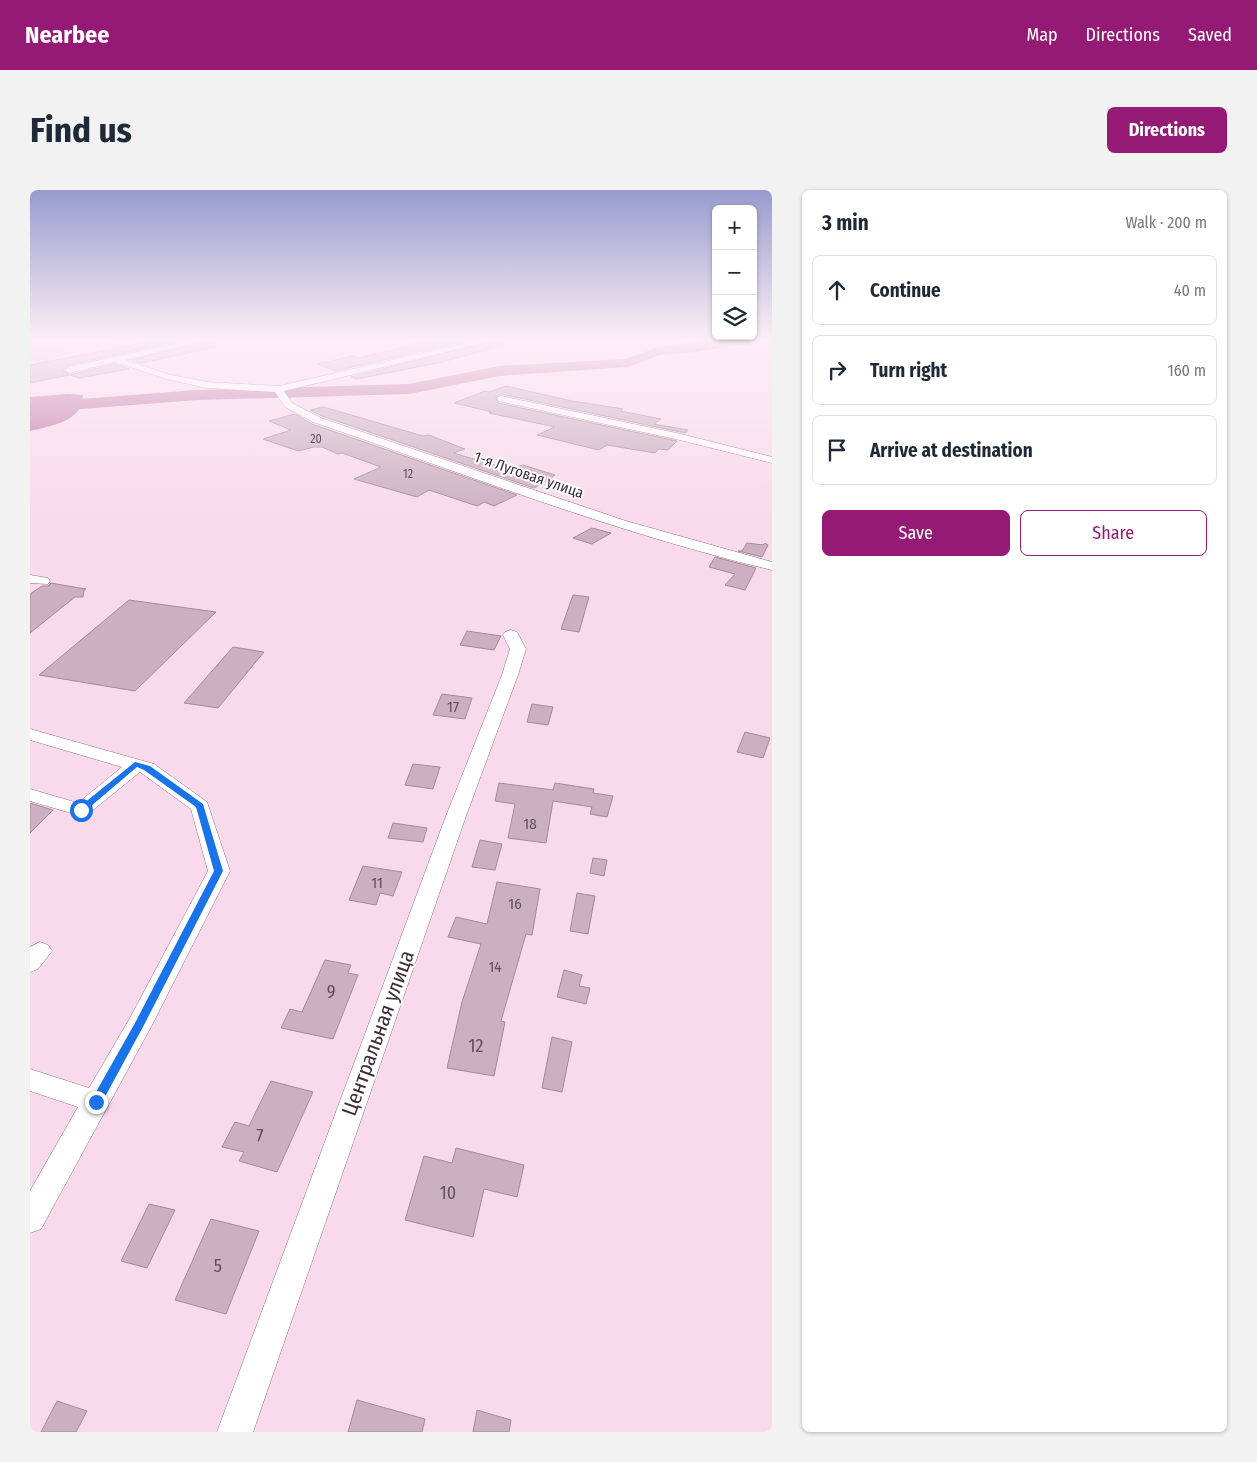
<!DOCTYPE html>
<html lang="en">
<head>
<meta charset="utf-8">
<style>
  body { margin:0; font-family:"Fira Sans Condensed",sans-serif; background:#f2f2f3; color:#1f2937 }
  .controls { position:absolute; right:15px; top:15px; display:grid; overflow:hidden; border-radius:8px; box-shadow:0 1px 4px #0004 }
  .controls button { width:45px; height:45px; display:grid; place-items:center; padding:0; border:0; border-bottom:1px solid #e0e1e3; background:#fff; color:#1f2937; font:25px sans-serif }
  .stop { position:absolute; width:15px; height:15px; margin:-11px; border:4px solid #1a73e8; border-radius:50%; background:#fff }
  .stop.end { background:#1a73e8; border-color:#fff; box-shadow:0 1px 5px #0008 }
  .list { margin:0; padding:0; list-style:none }
  h2 { display:flex; justify-content:space-between; align-items:center; height:65px; margin:0; padding:0 20px; font-size:21px }
  h2 small { font-size:16px; font-weight:400; color:#747a83 }
  .list li { display:grid; grid-template-columns:32px 1fr auto; gap:15px; align-items:center; box-sizing:border-box; height:70px; margin:0 10px 10px; padding:0 10px; border:1px solid #e0e1e3; border-radius:8px }
  .list b { display:block; font-size:19px; white-space:nowrap }
  .list em { font-size:16px; font-style:normal; color:#747a83 }
  .actions { display:flex; gap:10px; padding:15px 20px }
  .actions a { flex:1; padding:11px 0; border:1px solid #951a75; border-radius:8px; text-align:center; font-size:18px; color:#951a75 }
  .actions .main { background:#951a75; color:#fff }
  .icon { flex:none; width:28px; height:28px; fill:none; stroke:currentColor; stroke-width:2; stroke-linecap:round; stroke-linejoin:round }
  .map { position:relative; flex:none; width:742px; height:1242px; overflow:hidden; border-radius:8px }
  header { display:flex; align-items:center; gap:30px; box-sizing:border-box; height:70px; padding:0 25px; background:#951a75; color:#fff }
  header strong { font-size:24px }
  nav { display:flex; gap:28px; margin-inline-start:auto; font-size:18px }
  .intro { display:flex; align-items:center; justify-content:space-between; box-sizing:border-box; height:120px; padding:0 30px }
  h1 { margin:0; font-size:35px }
  .button { padding:12px 22px; border-radius:8px; background:#951a75; color:#fff; font-size:18px; font-weight:700 }
  main { display:flex; gap:30px; padding:0 30px }
  aside { flex:1; background:#fff; border-radius:8px; box-shadow:0 1px 4px #0004 }
  .map>svg:first-child { display:block }
</style>
</head>
<body>
<header>
<strong>Nearbee</strong>
<nav><a>Map</a><a>Directions</a><a>Saved</a></nav>
</header>
<div class="intro"><h1>Find us</h1><a class="button">Directions</a></div>
<main>
<div class="map">
<svg width="742" height="1242" viewBox="0 0 742 1242">
  <rect width="100%" height="100%" fill="#f8daec"/>
  <path fill="#fec1e7" d="M0,150H103L56,158L47,154L29,157L41,164L5,171L0,168Z"/>
  <path fill="#bd76a4" d="M38,204L53,205C53,232 20,236 0,241V207Z"/>
  <g fill="none" stroke-linecap="round" stroke-linejoin="round">
    <path fill="#bd76a4" fill-rule="evenodd" d="M688,150H724L717,154L666,162L630,165L598,177L469,186L379,204L167,210L0,223V213L167,200L379,194L469,176L596,169L628,157Z"/>
  </g>
  <path fill="#ccb0c1" stroke="#a58a9a" d="M129,150H152L39,175L33,180L39,185L0,193V175Z
    M180,150H186V157L111,173L102,170Z
    M404,150H439L305,181L288,174L323,166L328,168Z
    M467,150H474V155L412,172L327,189L321,187Z
    M85,174L99,179L49,188L40,185Z
    M476,196L542,211L593,219L590,221L631,229L624,234L658,240L655,243L471,204L466,206L468,213L647,251L638,260L629,259L625,263L577,255L569,260L507,245L525,237L459,223L462,222L424,213L455,201L459,202Z
    M294,217L393,246L399,245L435,259L423,263L480,279L493,275L525,285L504,298L292,226L280,220Z
    M265,224L282,234L487,305L464,316L454,312L447,316L399,300L387,307L324,289L351,277L312,263L308,264L292,257H284L268,261L233,249L261,240L239,231Z
    M562,338L581,343L562,354L543,348Z
    M717,353L733,355L735,353L738,355L732,367L708,361H712Z
    M685,367L726,378L715,400L695,395L705,384L679,377Z
    M21,393L56,399L54,400L53,407H45L0,443V404L12,396H18Z
    M543,405L559,407L549,442L531,439Z
    M99,410L186,422L105,501L9,485Z
    M437,441L471,446L464,460L430,455Z
    M203,457L234,462L188,518L154,513Z
    M412,504L442,508L435,529L403,525Z
    M502,514L523,517L518,535L497,532Z
    M715,542L740,548L733,568L707,562Z
    M383,574L410,577L403,599L375,595Z
    M469,593L523,600L525,593L564,599L563,603L583,606L577,627L560,624L562,617L523,611L516,653L478,648L485,614L465,611Z
    M0,613L23,620L0,643Z
    M363,633L397,638L393,652L358,648Z
    M450,650L472,654L465,680L442,677Z
    M563,668L577,670L574,686L560,683Z
    M333,676L372,682L363,706L350,703L346,715L319,710Z
    M467,692L510,699L502,745L496,744L471,831L475,832L464,886L417,878L432,812L451,754L418,747L426,727L457,734Z
    M547,703L565,706L558,744L540,741Z
    M295,770L321,775L318,783L328,785L303,849L251,838L260,819L272,822Z
    M534,780L552,785L549,796L560,798L556,814L527,807Z
    M522,847L542,852L532,902L512,898Z
    M241,891L283,902L247,982L209,971L214,962L192,957L205,932L219,936Z
    M426,958L494,975L487,1007L454,999L443,1047L375,1030L394,966L422,973Z
    M119,1014L145,1020L117,1078L91,1071Z
    M181,1029L229,1041L196,1124L145,1110Z
    M327,1210L395,1229L392,1242H318Z
    M27,1211L57,1221L46,1242H11Z
    M447,1220L481,1230L479,1242H443Z"/>
  <g fill="none" stroke-linecap="round" stroke-linejoin="round">
    <defs>
      <path id="minor" d="M162,150H178L95,170L141,185L177,192L249,196L449,150H465L254,201L262,213L291,228L596,331L742,372V380C586,343 435,284 283,232L255,217L245,202L177,198L136,189L85,172L39,183L35,180L39,177Z
        M471,206L651,244L742,267V273L650,250L468,211V207Z
        M0,385L18,388L20,391L18,394L0,393Z
        M481,440L487,442L496,459L488,485L436,626L223,1242H187L416,626L472,485L480,459L473,445L475,442Z
        M0,539L124,574L177,612L200,681L122,835L11,1039L0,1043V1001L48,917L0,901V879L59,898L100,828L178,681L161,619L110,582L58,624L51,626L0,611V599L48,613L92,577L0,550Z
        M10,752L18,755L22,761L8,779L0,782V757Z"/>
    </defs>
    <use href="#minor" stroke="#8f7484" stroke-width="1"/>
    <use href="#minor" fill="#fff" fill-rule="evenodd"/>
  </g>
  <linearGradient id="sky" x2="0" y2="1"><stop stop-color="#979bcd"/><stop offset="0.46" stop-color="#fceef6"/><stop offset="1" stop-color="#fceef6" stop-opacity="0"/></linearGradient>
  <rect width="742" height="324" fill="url(#sky)"/>
  <path fill="#1a73e8" d="M105,572L120,576L173,614L193,681L114,835L70,916L66,917L60,912L62,909L105,833L184,681L166,617L114,580L107,577L54,622H48V618Z"/>
  <g text-anchor="middle" dominant-baseline="central" stroke-width="4" stroke-linejoin="round" paint-order="stroke">
    <g font-size="12" fill="#60505a">
      <text x="286" y="249">20</text>
      <text x="378" y="284">12</text>
    </g>
    <g font-size="15" fill="#3c3037" stroke="#fff">
      <text transform="translate(499 285) rotate(19)">1-я Луговая улица</text>
    </g>
    <g font-size="15" fill="#60505a">
      <text x="423" y="517">17</text>
      <text x="500" y="634">18</text>
      <text x="347" y="693">11</text>
      <text x="485" y="714">16</text>
      <text x="465" y="777">14</text>
    </g>
    <g font-size="18" fill="#60505a">
      <text x="301" y="802">9</text>
      <text x="446" y="856">12</text>
      <text x="230" y="946">7</text>
      <text x="418" y="1003">10</text>
      <text x="188" y="1076">5</text>
    </g>
    <g font-size="21" fill="#3c3037" stroke="#fff">
      <text transform="translate(348 843) rotate(-70)">Центральная улица</text>
    </g>
  </g>
</svg>
<div class="controls">
<button>+</button>
<button>−</button>
<button><svg class="icon" aria-label="layers" viewBox="0 0 24 24"><path d="M12 4l9 5-9 5-9-5zM3 14l9 5 9-5"/></svg></button>
</div>
<div class="stop" style="left:51px;top:620px"></div>
<div class="stop end" style="left:66px;top:912px"></div>
</div>
<aside>
<h2>3 min<small>Walk · 200 m</small></h2>
<ul class="list">
<li><svg class="icon" aria-label="ahead" viewBox="0 0 24 24"><path d="M12 20V5M6 11l6-6 6 6"/></svg><div><b>Continue</b></div><em>40 m</em></li>
<li><svg class="icon" aria-label="right" viewBox="0 0 24 24"><path d="M7 20v-9h11M14 6l5 5-5 5"/></svg><div><b>Turn right</b></div><em>160 m</em></li>
<li><svg class="icon" aria-label="arrive" viewBox="0 0 24 24"><path d="M6 21V4h12l-3 4 3 4H6"/></svg><div><b>Arrive at destination</b></div></li>
</ul>
<div class="actions"><a class="main">Save</a><a>Share</a></div>
</aside>
</main>
</body>
</html>
